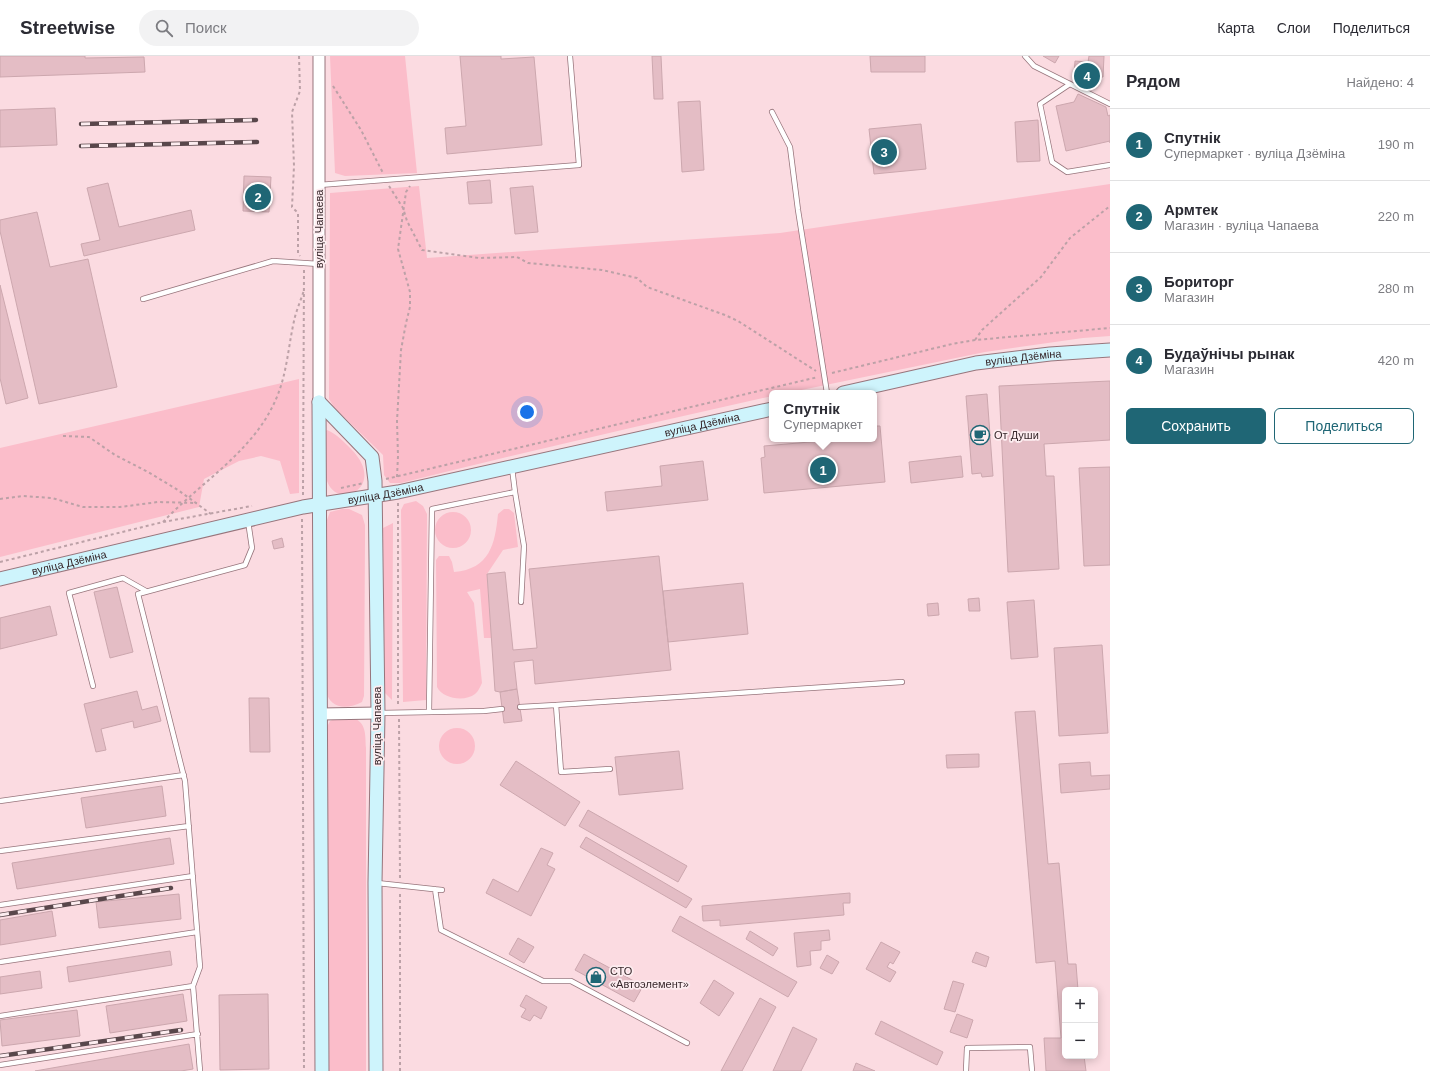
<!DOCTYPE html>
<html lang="ru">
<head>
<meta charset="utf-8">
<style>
  body { margin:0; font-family:Arial,sans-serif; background:#f2f2f3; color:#2b2b33 }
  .controls { position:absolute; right:12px; bottom:12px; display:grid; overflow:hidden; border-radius:6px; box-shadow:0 2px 10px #0003 }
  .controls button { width:36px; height:36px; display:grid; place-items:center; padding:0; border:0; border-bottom:1px solid #e1e1e2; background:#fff; color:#2b2b33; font:20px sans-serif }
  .you { position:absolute; left:527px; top:356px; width:14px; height:14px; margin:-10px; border:3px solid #fff; border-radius:50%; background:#1a73e8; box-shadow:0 0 0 6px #1a73e833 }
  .badge { display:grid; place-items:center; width:26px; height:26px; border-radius:50%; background:#1f6675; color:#fff; font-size:13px; font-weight:700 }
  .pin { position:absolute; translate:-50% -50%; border:2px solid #fff; box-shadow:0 1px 4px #0006 }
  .popup { position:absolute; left:769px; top:334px; width:108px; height:52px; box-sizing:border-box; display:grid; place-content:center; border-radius:6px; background:#fff; filter:drop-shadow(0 1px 3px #0005); font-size:13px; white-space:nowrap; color:#7c7c81 }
  .popup b { font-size:15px; color:#2b2b33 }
  .popup::after { content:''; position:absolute; left:50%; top:100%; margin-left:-8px; border:8px solid transparent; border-top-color:#fff }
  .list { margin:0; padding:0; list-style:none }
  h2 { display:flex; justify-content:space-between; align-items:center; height:52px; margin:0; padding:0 16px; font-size:17px }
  h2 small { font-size:13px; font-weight:400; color:#7c7c81 }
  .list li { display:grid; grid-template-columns:26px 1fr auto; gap:12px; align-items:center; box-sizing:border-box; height:72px; padding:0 16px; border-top:1px solid #e1e1e2 }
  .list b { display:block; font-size:15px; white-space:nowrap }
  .list p { margin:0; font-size:13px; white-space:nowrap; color:#7c7c81 }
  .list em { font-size:13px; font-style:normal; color:#7c7c81 }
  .actions { display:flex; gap:8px; padding:12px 16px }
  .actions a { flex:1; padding:9px 0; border:1px solid #1f6675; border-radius:6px; text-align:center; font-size:14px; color:#1f6675 }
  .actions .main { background:#1f6675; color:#fff }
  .icon { flex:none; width:22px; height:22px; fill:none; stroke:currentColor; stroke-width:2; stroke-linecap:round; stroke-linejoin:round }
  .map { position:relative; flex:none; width:1110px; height:1015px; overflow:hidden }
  header { display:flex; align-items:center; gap:24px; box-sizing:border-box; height:56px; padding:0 20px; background:#fff; border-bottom:1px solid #e1e1e2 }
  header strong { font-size:19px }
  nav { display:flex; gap:22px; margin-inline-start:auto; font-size:14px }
  .search { width:280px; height:36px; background:#f2f2f3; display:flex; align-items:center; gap:10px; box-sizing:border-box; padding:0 14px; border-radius:22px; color:#7c7c81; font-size:15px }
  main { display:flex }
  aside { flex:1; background:#fff }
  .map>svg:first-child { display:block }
</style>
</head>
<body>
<header>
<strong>Streetwise</strong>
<div class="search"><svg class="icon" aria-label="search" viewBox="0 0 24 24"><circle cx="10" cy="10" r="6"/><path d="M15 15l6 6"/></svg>Поиск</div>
<nav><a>Карта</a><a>Слои</a><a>Поделиться</a></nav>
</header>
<main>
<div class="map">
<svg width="1110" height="1015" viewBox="0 0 1110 1015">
  <rect width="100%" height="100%" fill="#fbdbe1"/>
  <path fill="#fbbdca" d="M330,0H405L417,117L345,120L335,117Z
    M1110,128V280L1083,282L985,296L787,337H772V340C648,368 524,396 401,427H390L384,419L383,399L334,351L329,343L330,137L419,130L427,202L780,177Z
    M299,323V437L290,438L280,405L261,400L239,405L204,423L199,451L0,501V392Z
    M327,374C337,378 344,386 351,393C388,430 338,456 327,425C322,411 325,390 325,376Z
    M416,445L423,450L427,458L426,644L403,646L401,454L404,448Z
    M342,453H349L362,459L365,469V485L364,640L362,646C347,654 329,653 326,634L327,464L330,456Z
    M504,453H509L514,457L518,491L503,494L487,518L492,582H484L480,533L467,536L474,547L482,627C480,631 478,636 475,638C465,646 443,643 437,631L436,504L439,500H449L452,506L454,516C490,513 495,488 498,458Z
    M435 474a18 18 0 1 1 36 0a18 18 0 1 1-36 0Z
    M393,467L392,644L385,637L383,472Z
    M351,661C367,666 365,678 366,692V1015H328L327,671L330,665L337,662Z
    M439 690a18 18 0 1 1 36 0a18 18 0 1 1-36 0Z"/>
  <path fill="#e4bdc5" stroke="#cca7ae" d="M0,0H85V2L144,1L145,16L0,21Z
    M460,0H501V3L534,1L542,89L447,98L445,72L466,70Z
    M652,0H661L663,43H654Z
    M870,0H925V16H871Z
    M1043,0H1059L1055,7Z
    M1089,0H1104L1103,21L1074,20L1075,5L1088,6Z
    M1078,38L1106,51L1108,60L1110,59V87V85L1066,95L1056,50L1074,46Z
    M700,45L704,114L682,116L678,46Z
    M55,52L57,89L0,91V54Z
    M1038,64L1040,105L1017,106L1015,66Z
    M921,68L926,113L874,118L869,73Z
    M244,120L271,121L269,156L243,155Z
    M490,124L492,147L469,148L467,126Z
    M108,127L119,171L191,154L195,174L84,200L81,188L100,184L87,132Z
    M533,130L538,176L515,178L510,132Z
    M37,156L50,211L88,203L117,331L39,348L0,175V164Z
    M0,229L28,342L6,348L0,322Z
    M1110,325V384L1044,388L1046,420H1054L1059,513L1008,516L999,330Z
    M987,338L993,420L982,421L981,417L972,418L966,340Z
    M874,370H880L885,426L764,437L761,402L765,401L764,390L821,385V383H874Z
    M961,400L963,421L911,427L909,406Z
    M703,405L708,444L607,455L605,436L662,430L660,410Z
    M1110,411V509L1084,510L1079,412Z
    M282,482L284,491L274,493L272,485Z
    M659,500L671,614L535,628L533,604L514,606L517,633L500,636L495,635L487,518L505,516L513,594L537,592L529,513Z
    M743,527L748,578L668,586L663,535Z
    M117,531L133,596L110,602L94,536Z
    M979,542L980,555H969L968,543Z
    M1034,544L1038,601L1011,603L1007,546Z
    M938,547L939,559L928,560L927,548Z
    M50,550L57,579L0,593V562Z
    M1102,589L1108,677L1059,680L1054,592Z
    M517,633L522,665L504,667L500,636Z
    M137,635L142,654L157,650L161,665L134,672L133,665L101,673L106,694L96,696L84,648Z
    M249,642H269L270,696H250Z
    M1035,655L1048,808L1059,807L1068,908H1076L1078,934H1065V1000H1084L1086,1015H1046L1044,982H1061L1055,905L1036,907L1015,656Z
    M679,695L683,733L619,739L615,701Z
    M979,698V711L947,712L946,699Z
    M516,705L580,746L565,770L500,729Z
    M1090,706L1091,720L1110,719V733L1061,737L1059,708Z
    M162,730L166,760L86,772L81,742Z
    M588,754L687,810L678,826L579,770Z
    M586,781L692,843L686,852L580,791Z
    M170,782L174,808L17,833L12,807Z
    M541,792L553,797L547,809L555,813L531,860L486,837L493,823L518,836Z
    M850,837V847H843L844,859L720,870V864L703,865L702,850Z
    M179,838L181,863L99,872L96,846Z
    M52,855L56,880L0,889V864Z
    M680,860L797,926L788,941L672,875Z
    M829,874L830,884L821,885V894L810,895L811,909L797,911L794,877Z
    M750,875L778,892L773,900L746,883Z
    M518,882L534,891L524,907L509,898Z
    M881,886L900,896L893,908L890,906L887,911L896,916L890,926L866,913Z
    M170,895L172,909L69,926L67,911Z
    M976,896L989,901L986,911L972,906Z
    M584,898L643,930L634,946L575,914Z
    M827,899L839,906L832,918L820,912Z
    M40,915L42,932L0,938V921Z
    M714,924L734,937L719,960L700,947Z
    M953,925L964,928L955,956L944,953Z
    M183,938L187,965L110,977L106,950Z
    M268,938L269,1013L220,1014L219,939Z
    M526,939L547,951L541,963L534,959L530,965L521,961L526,953L520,950Z
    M760,942L776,951L742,1015H721Z
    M77,954L80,980L2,990L0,964Z
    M957,958L973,964L967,982L950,976Z
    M881,965L943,996L937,1009L875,978Z
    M793,971L817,983L801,1015H773Z
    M189,988L193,1013L181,1015H35Z
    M856,1007L875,1015H853Z"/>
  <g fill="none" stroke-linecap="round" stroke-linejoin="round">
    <defs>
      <path id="service" d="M1025,0L1034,10L1110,48
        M1070,28L1040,48L1052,106L1067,116L1110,109
        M772,56L790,91L798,154L827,337
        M319,129L579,109L570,0
        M143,243L273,205L319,208
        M512,412L515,436
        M93,630L69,537L123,522L146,535
        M556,649L902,626
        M520,651L556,649L561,716L610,713
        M429,656L432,453L515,436L524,490L521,546
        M380,657L484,655L502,653
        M0,745L184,719
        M0,795L189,770
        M377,827L442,834
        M435,833L441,874L543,925H571L687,987
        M0,849L193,820
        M0,906L197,876
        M0,960L193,930
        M0,1009L198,978
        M200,1015L193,930L200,911L185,725L138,538L245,509L252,492L248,465
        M966,1015L967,992L1030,991L1032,1015"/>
      <path id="tertiary" d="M319,346V0
        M321,658L378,657"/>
      <g id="secondary">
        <path id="s1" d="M843,337L976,307L1050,298L1110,294"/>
        <path d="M319,346L372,401L375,425L378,657L375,827L376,1015"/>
        <path d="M319,346L322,1015"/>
        <path id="s2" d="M0,523L303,451L398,436L772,353"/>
      </g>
    </defs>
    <use href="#service" stroke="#97757c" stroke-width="6"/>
    <use href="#tertiary" stroke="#97757c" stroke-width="13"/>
    <use href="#secondary" stroke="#97757c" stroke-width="15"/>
    <path stroke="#bca1a7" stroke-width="2" stroke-dasharray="3 3" stroke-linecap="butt" d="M299,0L300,35L292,56L294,110L292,151L298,157V197L300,200
      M333,30L361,74L383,117
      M389,130L403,152L407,165L422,194L479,202L517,201L528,207L602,214L637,222L647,231L725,259L738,265L816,315
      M975,284L982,274L1041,221L1070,182L1110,150
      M832,317L952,288L975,284L1110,272
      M63,380L89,381L115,399L148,416L178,434L211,458
      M397,421L398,400L397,365L401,294L406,267L410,251V236L398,193L406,136L410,130
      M386,423L818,321
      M341,432L364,427
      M303,439L304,213
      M0,443L23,440L52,442L83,451H120L158,446L197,447
      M398,447V651
      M302,463L304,1015
      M163,466C201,426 254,395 276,343C287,318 288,292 294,265C296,255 301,244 304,234
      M0,506L163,466L252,450
      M399,663L400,823
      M400,1015V837"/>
    <use href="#service" stroke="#fff" stroke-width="4.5"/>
    <use href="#tertiary" stroke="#fff" stroke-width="11"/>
    <use href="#secondary" stroke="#cef4fc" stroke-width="13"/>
    <defs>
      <path id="rail" d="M81,68L256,64
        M81,90L257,86
        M0,859L171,832
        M0,1000L181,974"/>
    </defs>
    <use href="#rail" stroke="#59474b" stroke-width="4.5"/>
    <use href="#rail" stroke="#fdedf0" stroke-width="3" stroke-dasharray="9" stroke-linecap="butt"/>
  </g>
  <defs>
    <symbol id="cafe-ring" viewBox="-11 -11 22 22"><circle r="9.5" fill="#fdedf0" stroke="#1f6675" stroke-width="1.5"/><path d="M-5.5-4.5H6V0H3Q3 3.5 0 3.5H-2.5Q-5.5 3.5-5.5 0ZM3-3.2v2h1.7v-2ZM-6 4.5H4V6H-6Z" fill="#1f6675"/></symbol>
    <symbol id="shop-ring" viewBox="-11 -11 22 22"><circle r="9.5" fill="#fdedf0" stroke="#1f6675" stroke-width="1.5"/><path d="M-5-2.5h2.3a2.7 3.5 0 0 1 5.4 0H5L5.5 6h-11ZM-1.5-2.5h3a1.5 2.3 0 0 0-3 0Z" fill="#1f6675"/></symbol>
  </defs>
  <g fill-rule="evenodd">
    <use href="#cafe-ring" x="969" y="368" width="22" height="22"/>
    <use href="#shop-ring" x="585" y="910" width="22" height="22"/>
  </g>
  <g text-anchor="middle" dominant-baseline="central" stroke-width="3.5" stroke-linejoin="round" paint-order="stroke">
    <g font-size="11" fill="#36272a" stroke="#fdedf0">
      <text transform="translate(319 173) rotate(-90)">вуліца Чапаева</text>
      <text stroke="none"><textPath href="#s1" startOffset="184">вуліца Дзёміна</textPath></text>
      <text stroke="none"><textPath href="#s2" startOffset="719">вуліца Дзёміна</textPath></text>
      <text stroke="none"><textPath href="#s2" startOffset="395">вуліца Дзёміна</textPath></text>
      <text stroke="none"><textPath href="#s2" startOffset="71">вуліца Дзёміна</textPath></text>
      <text transform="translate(377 670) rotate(-90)">вуліца Чапаева</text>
    </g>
    <g font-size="11" fill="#36272a" stroke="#fdedf0" text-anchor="start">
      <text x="994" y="379">От Души</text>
      <text x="610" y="915">СТО<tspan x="610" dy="13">«Автоэлемент»</tspan></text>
    </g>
  </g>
</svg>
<div class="controls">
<button>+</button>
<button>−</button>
</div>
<div class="you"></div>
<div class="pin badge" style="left:823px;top:414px">1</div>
<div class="popup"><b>Спутнік</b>Супермаркет</div>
<div class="pin badge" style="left:258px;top:141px">2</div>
<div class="pin badge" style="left:884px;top:96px">3</div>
<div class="pin badge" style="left:1087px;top:20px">4</div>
</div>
<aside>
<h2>Рядом<small>Найдено: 4</small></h2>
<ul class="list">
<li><span class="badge">1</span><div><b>Спутнік</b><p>Супермаркет · вуліца Дзёміна</p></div><em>190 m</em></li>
<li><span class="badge">2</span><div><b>Армтек</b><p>Магазин · вуліца Чапаева</p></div><em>220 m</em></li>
<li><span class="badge">3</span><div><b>Бориторг</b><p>Магазин</p></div><em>280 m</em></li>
<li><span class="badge">4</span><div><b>Будаўнічы рынак</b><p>Магазин</p></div><em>420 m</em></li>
</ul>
<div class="actions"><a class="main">Сохранить</a><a>Поделиться</a></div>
</aside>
</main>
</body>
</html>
